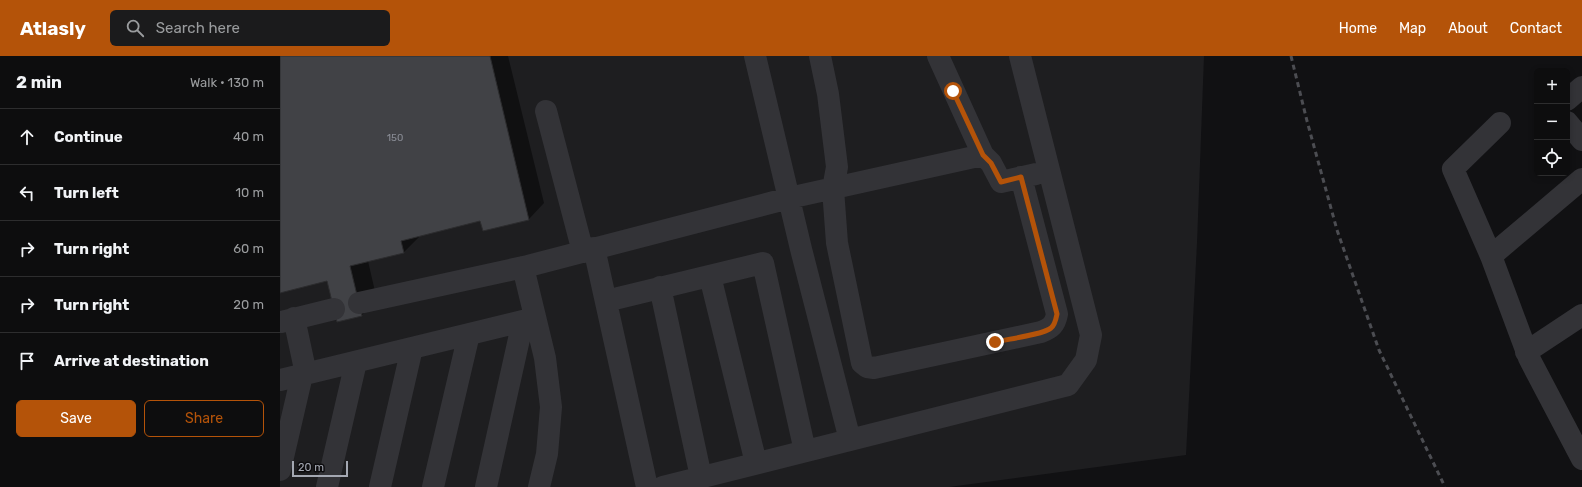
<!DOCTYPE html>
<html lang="en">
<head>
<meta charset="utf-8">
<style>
  body { margin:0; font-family:Rubik,sans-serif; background:#1b1b1c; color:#f1f3f6 }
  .controls { position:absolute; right:12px; top:12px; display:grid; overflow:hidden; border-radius:6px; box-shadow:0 2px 6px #0003 }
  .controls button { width:36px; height:36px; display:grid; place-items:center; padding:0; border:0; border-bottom:1px solid #2d2d2e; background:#0d0d0e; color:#f1f3f6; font:20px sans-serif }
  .scale { position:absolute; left:12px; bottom:10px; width:56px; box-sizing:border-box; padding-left:4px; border:2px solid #a4a8b2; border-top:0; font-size:11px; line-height:14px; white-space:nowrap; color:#a4a8b2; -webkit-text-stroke:3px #0d0c0e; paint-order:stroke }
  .stop { position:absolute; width:12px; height:12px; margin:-9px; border:3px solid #b45309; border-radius:50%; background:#fff }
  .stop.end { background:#b45309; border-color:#fff; box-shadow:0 1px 4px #0008 }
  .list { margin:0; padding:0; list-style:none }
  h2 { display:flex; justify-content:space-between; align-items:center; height:52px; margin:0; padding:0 16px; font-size:17px }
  h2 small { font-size:13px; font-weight:400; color:#9a9c9e }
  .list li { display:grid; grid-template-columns:26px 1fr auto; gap:12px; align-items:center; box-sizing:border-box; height:56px; padding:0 16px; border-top:1px solid #2d2d2e }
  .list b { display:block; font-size:15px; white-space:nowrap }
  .list em { font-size:13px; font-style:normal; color:#9a9c9e }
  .actions { display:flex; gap:8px; padding:12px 16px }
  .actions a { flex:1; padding:9px 0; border:1px solid #b45309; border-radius:6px; text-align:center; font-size:14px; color:#b45309 }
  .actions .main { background:#b45309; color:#fff }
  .icon { flex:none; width:22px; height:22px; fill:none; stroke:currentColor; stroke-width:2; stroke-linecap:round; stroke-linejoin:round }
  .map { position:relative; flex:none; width:1302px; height:431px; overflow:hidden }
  header { display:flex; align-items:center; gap:24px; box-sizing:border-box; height:56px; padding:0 20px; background:#b45309; color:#fff }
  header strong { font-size:19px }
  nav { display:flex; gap:22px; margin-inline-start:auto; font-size:14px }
  .search { width:280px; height:36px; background:#1b1b1c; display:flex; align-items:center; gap:10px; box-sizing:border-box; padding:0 14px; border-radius:6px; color:#9a9c9e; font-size:15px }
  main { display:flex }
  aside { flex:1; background:#0d0d0e }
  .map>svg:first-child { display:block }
</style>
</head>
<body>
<header>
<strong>Atlasly</strong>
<div class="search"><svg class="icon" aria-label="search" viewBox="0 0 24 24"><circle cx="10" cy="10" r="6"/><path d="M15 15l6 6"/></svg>Search here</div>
<nav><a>Home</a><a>Map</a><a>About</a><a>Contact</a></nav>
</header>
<main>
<aside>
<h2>2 min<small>Walk · 130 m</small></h2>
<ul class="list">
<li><svg class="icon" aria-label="ahead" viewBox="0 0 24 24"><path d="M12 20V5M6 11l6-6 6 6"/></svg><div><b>Continue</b></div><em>40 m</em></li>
<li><svg class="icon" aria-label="left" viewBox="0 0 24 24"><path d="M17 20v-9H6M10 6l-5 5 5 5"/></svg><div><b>Turn left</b></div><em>10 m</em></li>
<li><svg class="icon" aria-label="right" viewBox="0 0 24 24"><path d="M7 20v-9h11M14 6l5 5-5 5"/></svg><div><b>Turn right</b></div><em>60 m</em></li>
<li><svg class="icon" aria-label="right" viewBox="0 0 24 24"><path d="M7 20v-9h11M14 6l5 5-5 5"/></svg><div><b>Turn right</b></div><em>20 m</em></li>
<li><svg class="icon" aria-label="arrive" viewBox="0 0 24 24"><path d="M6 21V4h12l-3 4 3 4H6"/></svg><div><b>Arrive at destination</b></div></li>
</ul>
<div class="actions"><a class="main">Save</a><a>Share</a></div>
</aside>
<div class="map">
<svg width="1302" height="431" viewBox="0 0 1302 431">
  <rect width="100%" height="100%" fill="#111113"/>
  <path fill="#1e1e20" d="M0,0H924L917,187L906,399L669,431H0Z"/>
  <path fill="#0007" d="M0,0H228L264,147L249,163L203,174L201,164L139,179V181L124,196L88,205L97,244L82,259L48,224L0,236Z"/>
  <path fill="#414246" stroke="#2c2c2e" d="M0,0H210L249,164L203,175L200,165L121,185L124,197L70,210L82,260L57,266L47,225L0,237Z"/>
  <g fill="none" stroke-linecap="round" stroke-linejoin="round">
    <path stroke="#333337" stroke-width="22" d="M475,0L521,193L570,384
      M540,0L548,38L557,111L553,133L557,187L582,307L587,311L594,312L761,276C771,272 775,269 777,258L741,121
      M658,0L703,99L711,107L721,126L756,118
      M1287,44L1302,31
      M266,55L303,196
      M1287,66L1302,84
      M1220,67L1173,113L1211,200L1302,123
      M314,192L367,431
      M1211,200L1249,302L1302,403
      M243,211L265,302L271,351L267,398L259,431
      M430,220L476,407
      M380,231L421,421
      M326,245L483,207L525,395
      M79,247L248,210L509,142L703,99
      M14,262L26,318
      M1,266L54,253
      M1246,296L1302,259
      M0,324L255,262
      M0,414L22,319
      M47,431L76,306
      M100,431L132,292
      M153,431L189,278
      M206,431L243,265
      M383,431L788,329L806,304L811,279L740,0"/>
    <path stroke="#4c4d52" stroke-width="3" stroke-dasharray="5 4" stroke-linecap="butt" d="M1011,0L1027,65L1057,174L1099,294L1165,431"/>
  </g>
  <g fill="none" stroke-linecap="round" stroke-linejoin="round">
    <path stroke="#b45309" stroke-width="5" d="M673,35L703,99L711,107L721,126L741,121L777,258C776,263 775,269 771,272C763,279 727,283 715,286"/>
  </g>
  <g text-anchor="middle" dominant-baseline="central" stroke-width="3" stroke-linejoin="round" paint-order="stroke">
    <g font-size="10" fill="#8b8e97">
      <text x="115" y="82">150</text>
    </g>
  </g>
</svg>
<div class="controls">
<button>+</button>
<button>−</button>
<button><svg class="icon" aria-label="locate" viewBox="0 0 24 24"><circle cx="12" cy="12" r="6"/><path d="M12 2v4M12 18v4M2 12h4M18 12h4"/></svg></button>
</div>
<div class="scale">20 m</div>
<div class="stop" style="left:673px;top:35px"></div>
<div class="stop end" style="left:715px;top:286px"></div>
</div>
</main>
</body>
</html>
